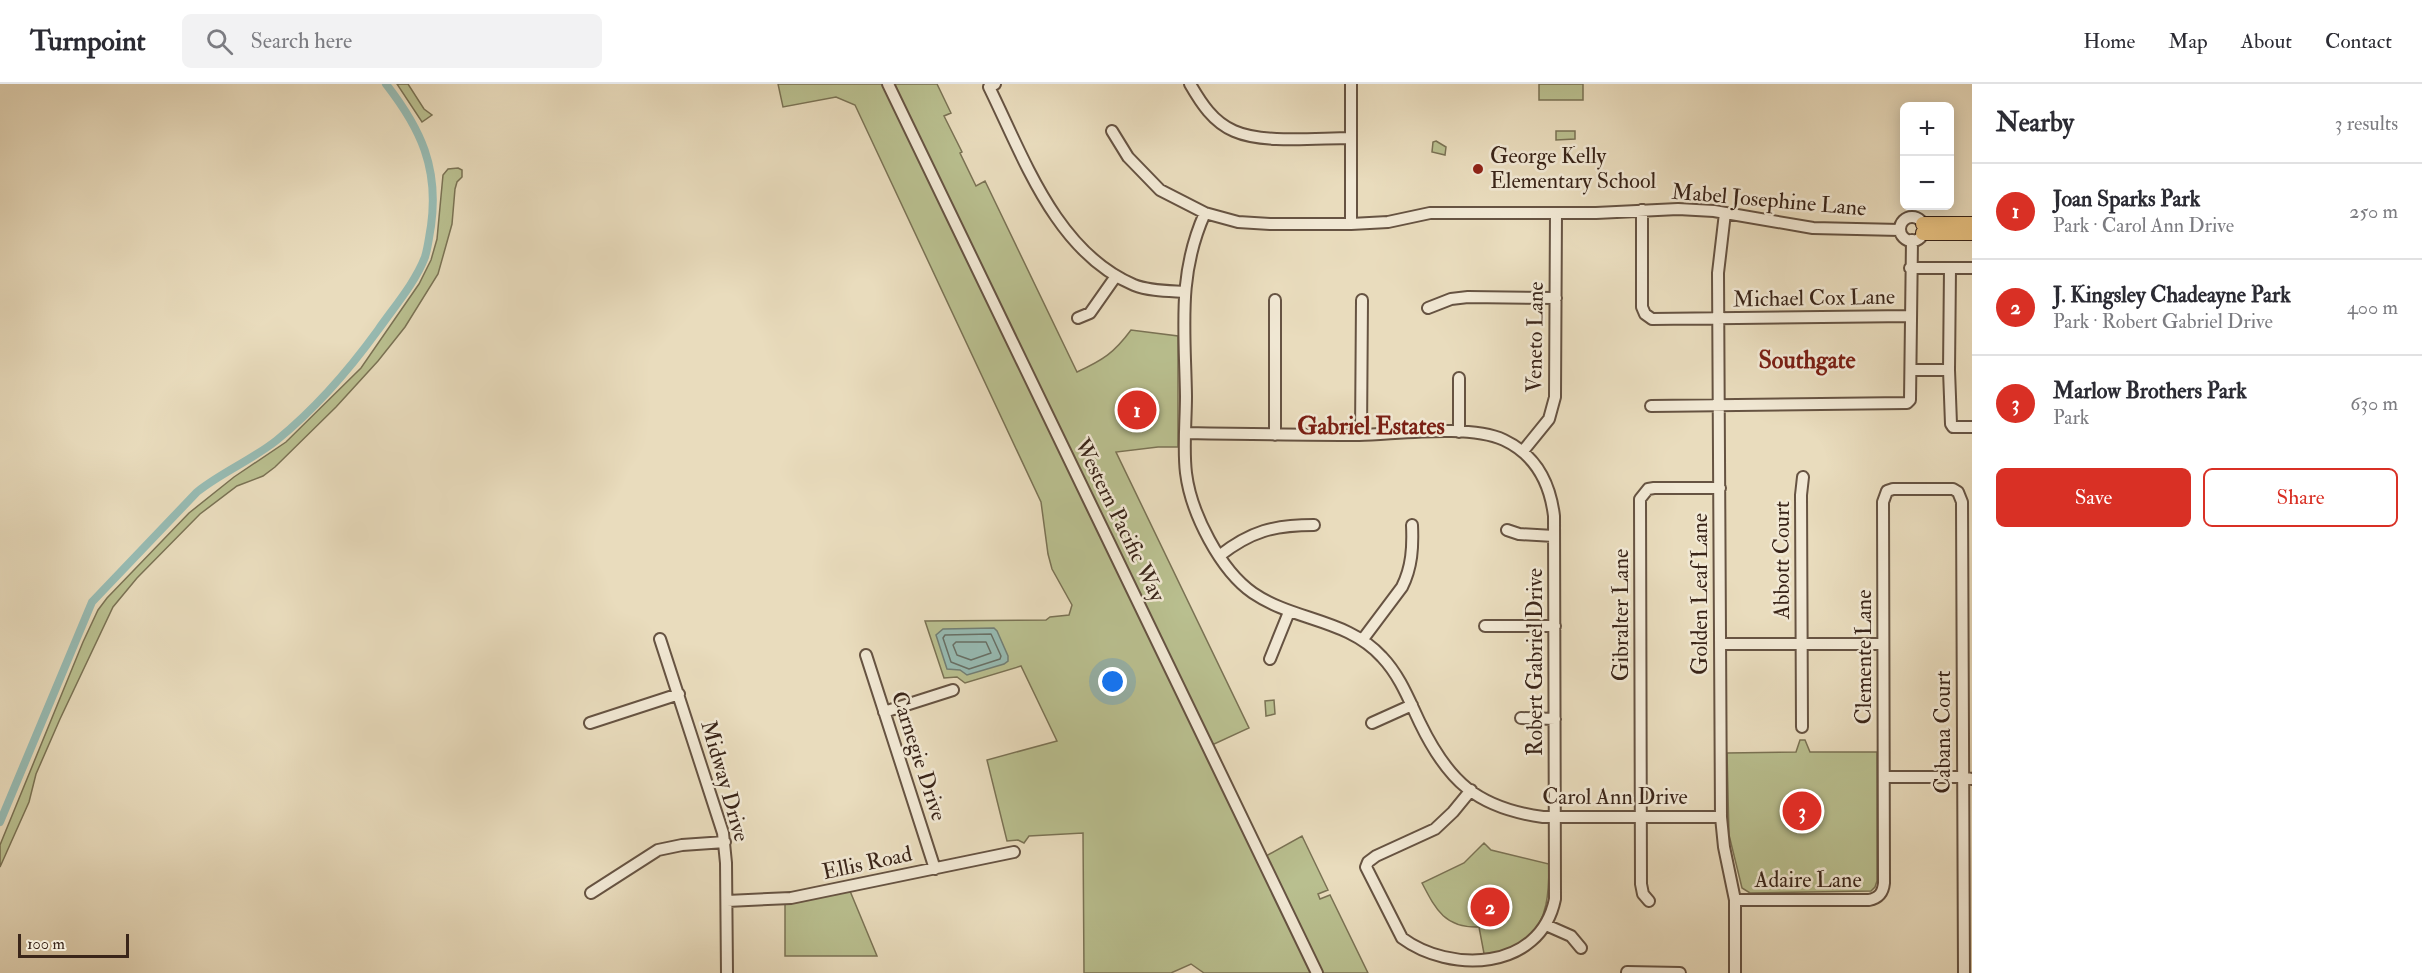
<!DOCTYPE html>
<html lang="en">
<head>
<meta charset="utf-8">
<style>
  body { margin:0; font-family:"IM FELL Double Pica",serif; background:#f2f2f3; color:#2b2b33 }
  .controls { position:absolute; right:18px; top:18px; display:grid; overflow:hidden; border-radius:9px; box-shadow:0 3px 15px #0003 }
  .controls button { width:54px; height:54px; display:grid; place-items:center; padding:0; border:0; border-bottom:2px solid #e1e1e2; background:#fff; color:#2b2b33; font:30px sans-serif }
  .scale { position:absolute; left:18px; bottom:15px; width:111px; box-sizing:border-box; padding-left:6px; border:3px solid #3a2519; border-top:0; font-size:16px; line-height:21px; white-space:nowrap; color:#3a2519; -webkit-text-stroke:4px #f1e8d4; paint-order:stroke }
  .you { position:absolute; left:1113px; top:598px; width:21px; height:21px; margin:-15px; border:4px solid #fff; border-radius:50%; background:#1a73e8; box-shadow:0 0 0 9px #1a73e833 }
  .badge { display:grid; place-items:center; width:39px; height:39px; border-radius:50%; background:#d93025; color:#fff; font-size:20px; font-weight:700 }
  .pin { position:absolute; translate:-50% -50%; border:3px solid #fff; box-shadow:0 2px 6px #0006 }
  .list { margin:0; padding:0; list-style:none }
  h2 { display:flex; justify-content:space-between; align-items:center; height:78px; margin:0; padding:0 24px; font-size:26px }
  h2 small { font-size:20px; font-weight:400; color:#7c7c81 }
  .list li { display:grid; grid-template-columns:39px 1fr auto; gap:18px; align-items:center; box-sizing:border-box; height:96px; padding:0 24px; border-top:2px solid #e1e1e2 }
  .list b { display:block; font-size:22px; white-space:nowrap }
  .list p { margin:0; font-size:20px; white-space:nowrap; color:#7c7c81 }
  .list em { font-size:20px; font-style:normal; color:#7c7c81 }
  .actions { display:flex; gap:12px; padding:18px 24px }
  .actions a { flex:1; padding:14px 0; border:2px solid #d93025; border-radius:9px; text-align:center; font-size:21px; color:#d93025 }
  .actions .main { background:#d93025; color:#fff }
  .icon { flex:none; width:33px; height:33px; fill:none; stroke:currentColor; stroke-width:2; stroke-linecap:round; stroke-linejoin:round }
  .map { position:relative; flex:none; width:1972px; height:889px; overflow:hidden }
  header { display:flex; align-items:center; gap:36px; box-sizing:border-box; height:84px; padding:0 30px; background:#fff; border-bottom:2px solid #e1e1e2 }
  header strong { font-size:28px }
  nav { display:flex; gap:33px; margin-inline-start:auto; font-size:21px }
  .search { width:420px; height:54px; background:#f2f2f3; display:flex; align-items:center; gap:15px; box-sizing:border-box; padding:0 21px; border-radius:9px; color:#7c7c81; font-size:22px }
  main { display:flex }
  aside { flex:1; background:#fff }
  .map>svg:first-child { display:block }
</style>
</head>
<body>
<header>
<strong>Turnpoint</strong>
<div class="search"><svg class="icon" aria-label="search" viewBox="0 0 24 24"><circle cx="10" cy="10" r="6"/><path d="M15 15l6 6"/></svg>Search here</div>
<nav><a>Home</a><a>Map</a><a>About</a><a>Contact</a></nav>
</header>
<main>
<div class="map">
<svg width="1972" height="889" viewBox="0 0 1972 889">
  <rect width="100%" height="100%" fill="#e9dcbd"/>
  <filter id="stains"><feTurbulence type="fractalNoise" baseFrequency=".00333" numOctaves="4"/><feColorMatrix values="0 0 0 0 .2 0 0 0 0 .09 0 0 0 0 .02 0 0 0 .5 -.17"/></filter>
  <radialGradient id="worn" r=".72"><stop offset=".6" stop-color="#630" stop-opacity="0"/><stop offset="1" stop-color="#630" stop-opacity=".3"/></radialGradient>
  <path fill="#b9bf8f" stroke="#7a7254" stroke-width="1.5" d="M397,0H408L424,25L432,31L422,38Z
    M778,0H885L1315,889H1204L1191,880L1171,889H1084L1083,749L1029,752L1024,759L1018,756L1007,757L987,676L1057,657L1021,582L965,599L957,593L944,594L925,537L1046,536L1050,533L1069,531L1072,521L1052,485L1048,470L1041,418L855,21L836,13L783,23Z
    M893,0H937L951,29L944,32L962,68L960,69L976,102L985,97L1077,288C1103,276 1114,269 1131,246L1178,252V363H1158L1116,368L1249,644L1212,661Z
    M1539,0H1583V16H1539Z
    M1556,47H1575V55L1556,56Z
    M1436,57L1446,63L1445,71L1432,68L1433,58Z
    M458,84L462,86V93L457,98L455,105L452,140L438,190L405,243L378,277L336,323L275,383L263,392L237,402L200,430L137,494L113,523L60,635L36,690L29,718L0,783V761L83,558L98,526L107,514L189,429L234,393L286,358L361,284L419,200L431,176L437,155L443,91L448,85Z
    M1274,616L1275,630L1266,632L1265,617Z
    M1800,656H1805L1810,668H1877V797L1875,803L1871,807L1750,809L1742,804L1729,751L1727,669L1796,668Z
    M1302,752L1328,806L1318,810L1320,815L1330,811L1368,889H1322L1266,772Z
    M1484,759L1491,766L1549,780C1549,808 1548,836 1527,856C1517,866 1498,873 1486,880L1479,843C1445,844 1436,826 1422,799L1464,779Z
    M850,807L877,872H785V820Z"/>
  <path fill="#97bbb3" stroke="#727f75" stroke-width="1.5" d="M994,544L997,547L1008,572V577L1004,580L967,591L960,586L947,585L936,551L943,545Z"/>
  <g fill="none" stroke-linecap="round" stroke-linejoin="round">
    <path stroke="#687066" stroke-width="1.5" d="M991,550L1001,572L1000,575L969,585L951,578L943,554L945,551Z
      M956,558H986L991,569L971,576L957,571L953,561Z"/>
    <path stroke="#97bbb3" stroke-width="8" d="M0,738L92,518L197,408C222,388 252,376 277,356C315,325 349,286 378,246C394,223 415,199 425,173C428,163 429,153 431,142C439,84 421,45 386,0"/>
    <defs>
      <path id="minor" d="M888,0L1317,889
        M995,0L989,3C1024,74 1056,168 1134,201C1149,207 1168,207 1184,208
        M1190,0C1201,19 1213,38 1234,47C1263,60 1317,54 1350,54
        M1351,0V140
        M1112,47L1128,73L1160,106L1205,129L1238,138L1270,140H1351L1388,138L1430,129H1596L1678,125L1714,127L1813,144L1900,146
        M1642,126V223L1645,230L1652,235L1910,232
        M1205,129C1177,191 1185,246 1186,312C1186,337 1183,364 1186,389C1191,429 1220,486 1253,509C1294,537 1348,535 1382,573C1400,592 1409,616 1420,639C1448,697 1477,724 1543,733H1721
        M1725,129L1718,189L1721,733L1724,763L1735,816V889
        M1900 145a12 12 0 1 1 24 0a12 12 0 1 1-24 0Z
        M1910,184H1950L1949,286H1911
        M1950,184H1972
        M1275,216V351
        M1428,224L1451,215L1468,213L1556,214
        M1078,234L1090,229L1116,192
        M1949,286L1951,340L1953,343H1972
        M1459,294V348
        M1651,322L1907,319L1910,316L1912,156
        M1186,349C1244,350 1302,351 1359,351C1399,350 1469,340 1504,356C1536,371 1550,399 1554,432L1555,815C1540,888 1449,889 1402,854L1366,783L1368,778L1376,772L1435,745L1453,728L1471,706
        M1361,351L1362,216
        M1523,367L1549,335L1555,313L1556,129
        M1507,446L1519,450L1554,452
        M1219,472C1251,447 1274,441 1314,441
        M1485,542H1555
        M660,555L723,749L726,779L727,889
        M1363,555L1402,503C1412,483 1413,463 1412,441
        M1720,560H1883
        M866,571L935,785
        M1270,575L1289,528
        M884,628L953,606
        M1521,634L1555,635
        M590,639L679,610
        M1372,639L1412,621
        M1802,643L1801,411L1803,393
        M1884,693H1963L1972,695
        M591,809L658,766L682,761L725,758
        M1735,816H1869C1879,814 1883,809 1884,799L1883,418L1887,407L1893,405H1953L1958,408L1962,418L1964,889
        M727,817L791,814L1014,768
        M1649,817L1643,810L1641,800L1640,415L1648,405L1654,404H1720
        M1546,841L1571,852L1581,864
        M1627,888L1680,889"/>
      <path id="major" d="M1923,140H1972
        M1923,149H1972"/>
    </defs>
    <use href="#minor" stroke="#665342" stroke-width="14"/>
    <use href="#major" stroke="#3a2519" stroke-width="16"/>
    <use href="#minor" stroke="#f1e8d4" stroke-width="10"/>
    <use href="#major" stroke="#e4be7e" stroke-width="14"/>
  </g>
  <circle fill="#8f2418" stroke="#f1e8d4" stroke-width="2" cx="1478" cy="85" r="6"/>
  <g text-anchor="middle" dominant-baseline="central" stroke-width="5" stroke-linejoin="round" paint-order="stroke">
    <g font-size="22" fill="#3a2519" stroke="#f1e8d4" text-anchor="start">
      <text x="1490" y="72">George Kelly<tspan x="1490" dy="25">Elementary School</tspan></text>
    </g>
    <g font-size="22" fill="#3a2519" stroke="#f1e8d4">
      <text transform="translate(1769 116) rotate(5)">Mabel Josephine Lane</text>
      <text transform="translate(1814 214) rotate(-1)">Michael Cox Lane</text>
      <text transform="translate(1535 253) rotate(-89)">Veneto Lane</text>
      <text transform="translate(1120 436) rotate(64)">Western Pacific Way</text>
      <text transform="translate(1782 476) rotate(-90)">Abbott Court</text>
      <text transform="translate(1700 510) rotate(-90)">Golden Leaf Lane</text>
      <text transform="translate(1621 531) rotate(-90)">Gibralter Lane</text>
      <text transform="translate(1864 573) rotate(-90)">Clemente Lane</text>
      <text transform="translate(1535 578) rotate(-90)">Robert Gabriel Drive</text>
      <text transform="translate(1943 648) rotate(-90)">Cabana Court</text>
      <text transform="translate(919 672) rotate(72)">Carnegie Drive</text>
      <text transform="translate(725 697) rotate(74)">Midway Drive</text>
      <text x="1615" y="713">Carol Ann Drive</text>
      <text transform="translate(867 779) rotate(-12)">Ellis Road</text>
      <text x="1808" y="796">Adaire Lane</text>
    </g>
    <g font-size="24" font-weight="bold" fill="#7a1f14" stroke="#f1e8d4">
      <text x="1807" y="276">Southgate</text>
      <text x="1371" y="342">Gabriel Estates</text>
    </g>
  </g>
  <rect width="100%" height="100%" filter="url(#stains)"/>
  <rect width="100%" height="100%" fill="url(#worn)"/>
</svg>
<div class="controls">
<button>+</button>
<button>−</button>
</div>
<div class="scale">100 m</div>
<div class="you"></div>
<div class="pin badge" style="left:1137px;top:326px">1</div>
<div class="pin badge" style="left:1490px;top:823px">2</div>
<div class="pin badge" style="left:1802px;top:727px">3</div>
</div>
<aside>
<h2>Nearby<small>3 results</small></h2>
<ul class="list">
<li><span class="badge">1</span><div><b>Joan Sparks Park</b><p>Park · Carol Ann Drive</p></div><em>250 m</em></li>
<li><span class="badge">2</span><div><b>J. Kingsley Chadeayne Park</b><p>Park · Robert Gabriel Drive</p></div><em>400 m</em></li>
<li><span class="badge">3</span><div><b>Marlow Brothers Park</b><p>Park</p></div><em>630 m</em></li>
</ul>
<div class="actions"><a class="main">Save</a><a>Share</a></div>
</aside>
</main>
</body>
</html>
